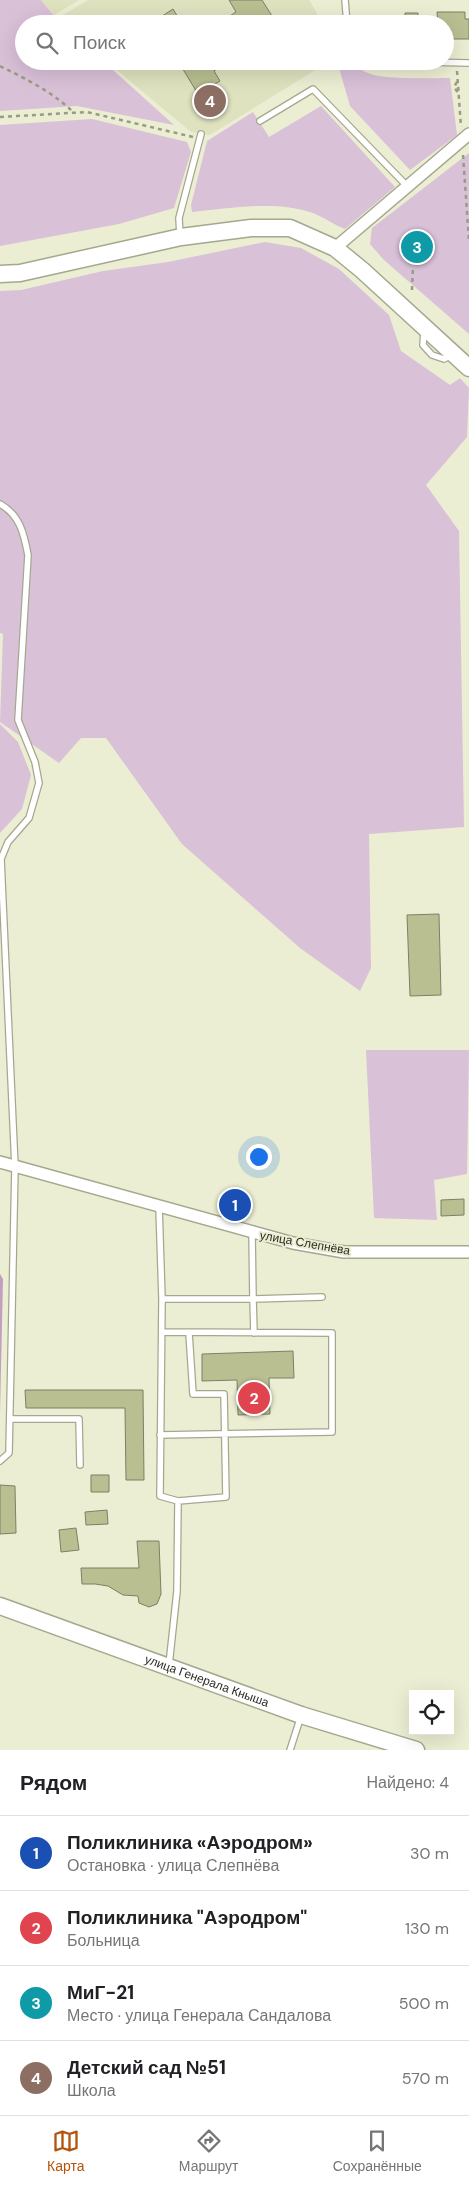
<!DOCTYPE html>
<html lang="ru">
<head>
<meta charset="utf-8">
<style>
  body { margin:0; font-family:"DM Sans",sans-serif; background:#f6f6f6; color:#202124 }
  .controls { position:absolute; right:15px; bottom:15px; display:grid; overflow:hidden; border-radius:0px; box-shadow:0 5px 20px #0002 }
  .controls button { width:45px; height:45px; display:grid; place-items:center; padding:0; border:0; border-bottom:1px solid #e0e0e0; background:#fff; color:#202124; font:25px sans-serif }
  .you { position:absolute; left:258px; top:1156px; width:18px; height:18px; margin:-12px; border:4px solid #fff; border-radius:50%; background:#1a73e8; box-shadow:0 0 0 8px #1a73e833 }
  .badge { display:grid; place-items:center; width:32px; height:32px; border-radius:50%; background:#b45309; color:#fff; font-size:16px; font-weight:700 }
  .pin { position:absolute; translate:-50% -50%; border:2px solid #fff; box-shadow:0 1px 5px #0006 }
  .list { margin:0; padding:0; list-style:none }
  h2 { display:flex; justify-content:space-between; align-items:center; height:65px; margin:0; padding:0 20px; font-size:21px }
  h2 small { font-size:16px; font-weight:400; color:#757577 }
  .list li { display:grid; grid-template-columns:32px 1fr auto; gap:15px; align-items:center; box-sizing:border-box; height:75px; padding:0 20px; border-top:1px solid #e0e0e0 }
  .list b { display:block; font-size:19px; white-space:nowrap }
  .list p { margin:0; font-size:16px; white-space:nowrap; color:#757577 }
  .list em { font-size:16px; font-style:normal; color:#757577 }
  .icon { flex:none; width:28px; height:28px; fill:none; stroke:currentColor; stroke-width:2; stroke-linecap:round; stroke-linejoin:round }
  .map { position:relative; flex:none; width:469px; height:1750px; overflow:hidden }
  .search { position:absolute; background:#fff; box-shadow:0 5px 20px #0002; left:15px; right:15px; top:15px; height:55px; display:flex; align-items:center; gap:12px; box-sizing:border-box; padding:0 18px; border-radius:28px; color:#757577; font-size:19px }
  .sheet { height:365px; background:#fff }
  nav { display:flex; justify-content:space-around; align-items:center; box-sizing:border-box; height:70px; border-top:1px solid #e0e0e0; background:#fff; font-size:14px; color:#757577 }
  nav a { display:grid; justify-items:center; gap:2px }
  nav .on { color:#b45309 }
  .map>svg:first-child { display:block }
</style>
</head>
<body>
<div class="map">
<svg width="469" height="1750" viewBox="0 0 469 1750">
  <rect width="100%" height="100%" fill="#ebeed2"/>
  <path fill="#dee2bf" d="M41,0H79L54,15Z
    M88,0H309L317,13V24H62L56,19Z
    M106,61H317V69L210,135L191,132Z"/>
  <path fill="#d9c1d8" d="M0,0H41L61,24H24V61H103L174,125L77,106L0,111Z
    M337,61C361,61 351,66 368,73C383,80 433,78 450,78L457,135L410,170L350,106Z
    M321,106L395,187L345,229C334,225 324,217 313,213C276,200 231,208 192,212L191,205L207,141L253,112L269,137Z
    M92,119L187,142L191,152L174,208L119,224L0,246V125Z
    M469,153V334L384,260L370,244L372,228Z
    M265,242L301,248L339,269L389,315L401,351L450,385L460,378L469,388L467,437L426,485L459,531L464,827L369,834L371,968L360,991L300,948L182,844L106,738H81L59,763L0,722L3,634L0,633V291L21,290L103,271L168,262Z
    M0,724L18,742L31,775L22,809L0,833Z
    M366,1050H469L467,1174L434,1180L437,1220L374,1218Z"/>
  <path fill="#c29ec0" d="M0,1274L3,1279L0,1412Z"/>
  <path fill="#b9bf91" stroke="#7d8067" d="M229,0H262L277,24H217L236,12Z
    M173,9L182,24H150Z
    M437,12H465V19H469V39H445V24H438Z
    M405,13H418V24H405Z
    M178,61H231L214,71L220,81L198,94Z
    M439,914L441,995L410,996L407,915Z
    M464,1199V1215L441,1216V1200Z
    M293,1351L294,1378H269L270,1414L238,1415L237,1380L202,1381V1354Z
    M25,1390H143L144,1480H126L125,1408H26Z
    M91,1475H109V1492H91Z
    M0,1485L15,1486L16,1533L0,1534Z
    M107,1510L108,1524L86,1525L85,1512Z
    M76,1528L79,1550L61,1552L59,1530Z
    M137,1541H159L161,1594L157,1604L149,1607L139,1603L138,1596L123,1595L108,1586L95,1584H82L81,1568H139Z"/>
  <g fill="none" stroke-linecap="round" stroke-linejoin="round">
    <defs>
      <path id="lane" d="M345,0L347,24
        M382,61L469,63
        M260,121L313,89L407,186
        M180,236L179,218L201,134
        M424,331L423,345L432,355L444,359L452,355
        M0,504C20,515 24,534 28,555L18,720L35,762L39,783L29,818L8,842L1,859L15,1167L9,1453L0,1461
        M159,1207L162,1299H253L254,1333
        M252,1233L253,1299L322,1297
        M162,1299L160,1496L178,1501L177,1591L169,1665
        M10,1419H79L80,1465
        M160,1435L332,1432V1333L162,1332
        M178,1501L226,1497L224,1394H193L189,1333
        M290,1750L301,1716"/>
      <path id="street" d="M335,248L469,134
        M0,1162L293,1243L344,1252H469"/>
      <g id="secondary">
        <path d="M0,274L20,273L181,237L251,228H290L335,248L362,270L469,368"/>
        <path id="s1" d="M0,1606L301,1715L416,1750"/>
      </g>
    </defs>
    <use href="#lane" stroke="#a5a88e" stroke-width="8"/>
    <use href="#street" stroke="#a5a88e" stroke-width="14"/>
    <use href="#secondary" stroke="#a5a88e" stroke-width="19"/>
    <path stroke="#989b86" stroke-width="2.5" stroke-dasharray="4 4" stroke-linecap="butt" d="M0,66C26,79 53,92 74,113
      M457,71L461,127
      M457,82L454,87L458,93
      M0,117L87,112L193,137
      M463,155L469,241
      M412,290L413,266"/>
    <use href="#lane" stroke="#fff" stroke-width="5.5"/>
    <use href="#street" stroke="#fff" stroke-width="11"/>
    <use href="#secondary" stroke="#fff" stroke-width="16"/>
  </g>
  <g text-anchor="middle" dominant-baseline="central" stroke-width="4" stroke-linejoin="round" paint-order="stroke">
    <g font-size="12" fill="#2b2c22" stroke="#ebeed2">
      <text transform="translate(305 1243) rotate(10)">улица Слепнёва</text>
      <text stroke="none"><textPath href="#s1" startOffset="220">улица Генерала Кныша</textPath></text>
    </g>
  </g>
</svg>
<div class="controls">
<button><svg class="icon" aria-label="locate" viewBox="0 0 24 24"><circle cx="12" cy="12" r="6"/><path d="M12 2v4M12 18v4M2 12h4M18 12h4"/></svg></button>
</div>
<div class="you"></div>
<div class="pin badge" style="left:235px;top:1205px;background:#1a4fb4">1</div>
<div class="pin badge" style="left:254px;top:1398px;background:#e0444e">2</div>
<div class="pin badge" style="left:417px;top:247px;background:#0f9aa8">3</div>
<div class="pin badge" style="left:210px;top:101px;background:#8d6e63">4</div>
<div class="search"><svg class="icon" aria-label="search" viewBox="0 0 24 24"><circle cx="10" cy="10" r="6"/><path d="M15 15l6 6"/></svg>Поиск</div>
</div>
<section class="sheet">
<h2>Рядом<small>Найдено: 4</small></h2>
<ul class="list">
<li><span class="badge" style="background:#1a4fb4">1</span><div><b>Поликлиника «Аэродром»</b><p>Остановка · улица Слепнёва</p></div><em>30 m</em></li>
<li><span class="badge" style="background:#e0444e">2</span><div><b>Поликлиника &quot;Аэродром&quot;</b><p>Больница</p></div><em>130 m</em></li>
<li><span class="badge" style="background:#0f9aa8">3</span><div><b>МиГ-21</b><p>Место · улица Генерала Сандалова</p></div><em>500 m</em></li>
<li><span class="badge" style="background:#8d6e63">4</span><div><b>Детский сад №51</b><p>Школа</p></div><em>570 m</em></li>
</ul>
</section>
<nav>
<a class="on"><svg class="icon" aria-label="map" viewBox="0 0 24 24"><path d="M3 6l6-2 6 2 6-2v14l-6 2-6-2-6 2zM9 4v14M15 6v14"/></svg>Карта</a>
<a><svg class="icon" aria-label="directions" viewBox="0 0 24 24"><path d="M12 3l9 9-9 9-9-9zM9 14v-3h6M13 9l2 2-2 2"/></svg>Маршрут</a>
<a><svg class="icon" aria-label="saved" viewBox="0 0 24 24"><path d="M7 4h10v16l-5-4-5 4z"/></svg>Сохранённые</a>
</nav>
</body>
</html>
